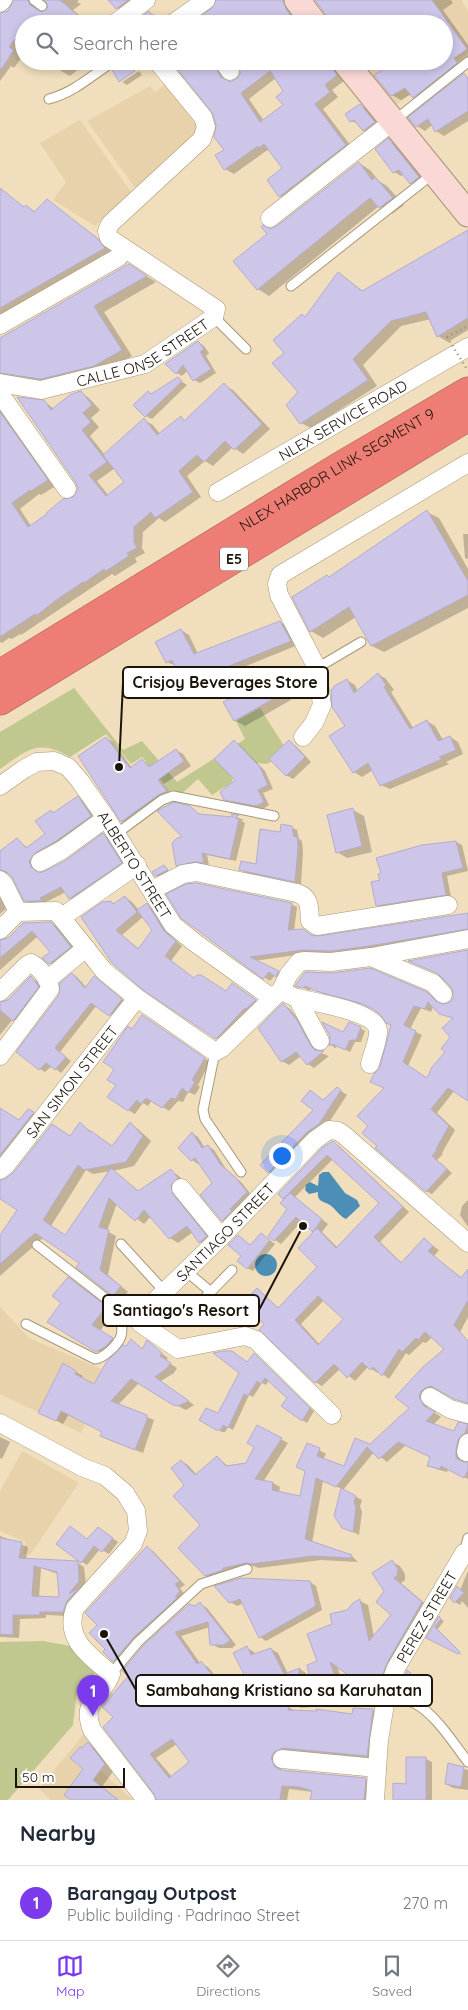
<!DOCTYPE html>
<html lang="en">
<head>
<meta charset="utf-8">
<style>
  body { margin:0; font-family:Quicksand,sans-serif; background:#f2f2f3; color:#1f2937 }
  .scale { position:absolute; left:15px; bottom:12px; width:110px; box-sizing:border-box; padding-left:5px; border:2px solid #1b1509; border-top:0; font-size:14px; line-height:18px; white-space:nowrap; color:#1b1509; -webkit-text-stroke:4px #fff; paint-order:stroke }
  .you { position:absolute; left:281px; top:1155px; width:18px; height:18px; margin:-12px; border:4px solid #fff; border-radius:50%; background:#1a73e8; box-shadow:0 0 0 8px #1a73e833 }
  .badge { display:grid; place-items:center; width:32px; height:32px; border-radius:50%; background:#7c3aed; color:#fff; font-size:16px; font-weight:700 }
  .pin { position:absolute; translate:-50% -41px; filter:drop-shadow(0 1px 2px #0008) }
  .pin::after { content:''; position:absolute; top:26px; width:18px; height:15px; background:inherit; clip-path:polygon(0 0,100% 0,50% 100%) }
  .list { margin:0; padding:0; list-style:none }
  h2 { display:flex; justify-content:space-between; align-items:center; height:65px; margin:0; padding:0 20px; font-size:21px }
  h2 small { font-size:16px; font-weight:400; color:#747a83 }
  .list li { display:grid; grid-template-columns:32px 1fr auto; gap:15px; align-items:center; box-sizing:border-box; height:75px; padding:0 20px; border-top:1px solid #e0e1e3 }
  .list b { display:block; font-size:19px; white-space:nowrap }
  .list p { margin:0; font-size:16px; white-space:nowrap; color:#747a83 }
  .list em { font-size:16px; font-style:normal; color:#747a83 }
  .icon { flex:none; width:28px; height:28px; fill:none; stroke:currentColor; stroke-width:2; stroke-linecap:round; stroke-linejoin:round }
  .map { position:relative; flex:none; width:468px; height:1800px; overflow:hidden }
  .search { position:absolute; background:#fff; box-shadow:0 2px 8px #0003; left:15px; right:15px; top:15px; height:55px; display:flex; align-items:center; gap:12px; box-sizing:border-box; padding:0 18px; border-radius:28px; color:#747a83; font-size:19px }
  .sheet { height:140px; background:#fff }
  nav { display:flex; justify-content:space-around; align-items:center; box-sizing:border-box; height:70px; border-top:1px solid #e0e1e3; background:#fff; font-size:14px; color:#747a83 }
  nav a { display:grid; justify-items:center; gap:2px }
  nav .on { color:#7c3aed }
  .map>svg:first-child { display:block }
</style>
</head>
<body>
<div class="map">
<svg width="468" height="1800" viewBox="0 0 468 1800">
  <rect width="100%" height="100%" fill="#f0debc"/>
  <path fill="#e8d2ab" d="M383,0H461L468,11V53L392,108L354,61H444V24Z
    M171,79L202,126L135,188L87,121L150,86L155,92Z
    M80,120L131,192L95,226L53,200L66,182L40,143Z
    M0,1307L29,1338L111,1373L81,1433L0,1394Z
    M22,1451L79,1483L30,1555L23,1553L26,1542L0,1531V1491Z
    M83,1735L107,1756L98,1768L133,1800H51L39,1789Z"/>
  <path fill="#c0c890" d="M74,688L123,750L142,741L177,782L245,739L236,721L260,708L288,752L267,764L257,763L234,776L231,783L212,795L198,779L180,795L169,790L142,757L131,764L106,734L70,757C38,738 27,750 0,769V732Z
    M43,1641L70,1646L100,1671L78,1683L73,1725L8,1800H0V1642Z"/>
  <path fill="#4c8eb5" d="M323,1172H329L345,1193L357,1200L360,1206L346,1219C339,1216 336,1209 330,1205C323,1201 317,1202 318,1192L309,1194L305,1190L306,1185L310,1182L318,1186L319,1175Z
    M255 1265a11 11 0 1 1 22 0a11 11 0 1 1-22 0Z"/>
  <path fill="#0003" fill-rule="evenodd" d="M16,0H39L37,9L41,13L49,8L45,0H79L77,2L81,4L73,10L89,24H24V54L14,68L11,66L0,81V15L4,14L12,8Z
    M110,0H132L125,13L117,8Z
    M217,0H292L301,24H193L213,10Z
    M316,0H451L453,3L443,10L468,45V59L422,102L411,94L401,100L392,95L444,61V24L328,15Z
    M149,12L158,17L163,24H134Z
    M53,61H88L70,76L61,71Z
    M124,61H131L137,69L122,79V81H120Z
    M172,61H223V73L230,82L236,81L241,75L240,64L237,61H330L345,80L332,90L338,97L323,109L354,150L289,201L280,196L268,180L284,168L270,150L266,151L234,174L225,169L226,150L214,113ZM276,78L285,91L284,106L264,121L249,99Z
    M139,71L142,75L127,85L122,82Z
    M464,75L468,77V121L444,136L436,131L432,125L425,131L417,126L410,118Z
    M360,105L366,109L380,126L370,134L364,131L359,124L351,121Z
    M388,140L395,144L425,181L418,187L411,183L404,174L401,176L394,172Z
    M359,163L370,170L379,181L387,186L404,205L392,214L379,206L269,296L258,289L268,234L271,230L277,227Z
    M0,188L25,208L26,206L36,212L47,200L107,245L113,253L0,317Z
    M468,231V330L448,342L438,336L431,319L401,326L363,365L377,386L311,428L301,423L299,392L286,353L338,274L363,291Z
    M140,272L156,282L104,312L132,356L105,371L52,384L0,379V340Z
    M198,342L204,346L209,353L206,356L216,373L200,383L194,380L188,370L182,376L177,373Z
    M178,379L187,385L152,419L146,416L153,395Z
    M224,385L233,390L270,429L243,454L233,447L213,466L205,461L187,476L201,497L165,522L159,518L143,532L142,548L145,553L135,558L137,562L115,576L112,574L21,635L20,634L12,639L9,638L2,643L0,642V410L5,413L56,486L41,495L39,494L20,509L31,526L74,498L79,489L44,401L54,409L80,392L89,398L100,410L91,418L99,427L90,436L105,455L144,420L153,425L160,434L181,418L186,421ZM115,468L126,482L109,496L97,481Z
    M427,512L439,518L468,569V608L384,652L372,646L356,617L323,638L311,631L330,577Z
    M463,534H468V559L465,558Z
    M280,622L288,627L298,645L231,672L234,679L197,697L189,693L176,666L167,662L181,630L189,635L198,654Z
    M378,674L386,679L394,690L391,692L414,729L427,721L435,726L443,740L450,737L458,742L463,754L446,762L449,764L390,789L381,785L373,770L362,777L354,772L347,726V680L355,685L358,692Z
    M271,676L282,682L291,700L245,726L234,720Z
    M106,738L113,742L132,768L143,760L151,767L176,750L183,754L191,766L164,784L173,795L129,825L122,821L79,756Z
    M234,741L240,745L265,771L273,789L263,793L269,805L263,809L231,802L225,799L237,780Z
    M289,742L296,746L311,762L293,779L286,775Z
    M78,797L85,802L98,820L36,866L38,873L40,874L69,860L103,835L110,839L128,867L77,902L70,898L66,892L46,902L47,904L33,905L25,900L11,874L6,873L0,876V851L17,840L28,848L46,834L51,811L55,813Z
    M190,807L201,815L235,819L234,816L244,820L241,821L245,823L236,861L207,855L209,865L202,864L184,868L177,865L185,837Z
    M353,810L364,816L372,852L347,858L337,852Z
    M291,827L297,830L299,839L302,841L303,852L301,884L246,873L241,870L257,865Z
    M456,842L462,845L468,871L447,876L451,897L383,908L377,905L381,880Z
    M164,867L170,872L159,877L156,876Z
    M0,894L8,907L0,914Z
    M125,897L132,902L139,910L147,904L154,909L171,936L182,946L171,961L195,979L227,993L233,984L262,1005L224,1043L113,963L111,902L115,905ZM143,917L154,930L139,949L122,935Z
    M291,904L297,907L294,931L319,938L468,914V932L338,954L310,953L254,961L284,975L282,979L275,975L270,981L234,956Z
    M51,923L58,927L77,951L57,968L44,958L52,953L38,936L0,970V941H4L23,924Z
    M468,951V1100L454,1091L437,1113L455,1130L442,1153L443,1154L437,1160L452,1173L432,1194L426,1191L379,1145L370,1126L385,1088L381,1067L392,1025L382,1014L368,1006L323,994L311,988L310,991L297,985L426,993L433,997L441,1005L451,1002L455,997ZM433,1006L440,1013L454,1019L452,1037L447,1052L428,1079L408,1066L422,1035L410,1029L421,1008L431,1012Z
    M73,974L78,978L87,988L94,977L127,1003L116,1018L97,1005L60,1052L71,1061L61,1073L52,1066L45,1072L40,1069L60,996Z
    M31,978L38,982L45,991L21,1024L13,1019L0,1035V1003L8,1001Z
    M283,1005L290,1009L303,1025L318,1052L329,1056L314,1068L308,1064L301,1056L289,1065L282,1061Z
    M149,1020L210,1062L198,1085L200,1087L195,1095L188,1092L183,1102L178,1101L169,1111L152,1100L148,1106L143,1103L135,1114L128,1110L118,1084L132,1030Z
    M360,1028L365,1031L361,1042H355L350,1052L338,1046L335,1048L331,1045V1036Z
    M337,1088L347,1095L326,1127L276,1176L269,1172L262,1165L315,1110L310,1091L324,1101Z
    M0,1109L18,1121L28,1110L41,1118L0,1169Z
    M81,1124L113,1147L130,1124L138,1129L151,1141L134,1166L113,1171L139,1191L171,1171L179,1176L185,1183L214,1241L208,1247L200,1242L193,1232L178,1243L170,1238L151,1216L144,1224L117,1203L107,1231L116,1236L108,1275L128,1292L122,1299L113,1295L81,1263L44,1237L0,1276V1237L19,1210L0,1197V1181L3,1182L71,1137ZM86,1170L93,1174L111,1171L66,1236L51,1226Z
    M192,1133L198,1137L205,1148L208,1146L214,1150L226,1169L242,1183L252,1196L229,1224L222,1220L213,1184L200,1162L198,1164L192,1160Z
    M333,1143L340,1147L409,1212L380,1242L402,1263L425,1240L439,1250L434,1256L462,1278L468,1279V1317L450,1351L432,1337L426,1343L423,1342L409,1355L406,1353L389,1379L379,1371L378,1373L368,1367L355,1381L340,1369L322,1386L315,1382L266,1324L257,1290L279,1308L319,1267L315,1232L302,1221L281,1244L275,1240L289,1209L286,1199L283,1198ZM333,1159L381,1203L338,1248L322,1232L328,1224L295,1197ZM324,1300L345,1319L320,1345L301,1324Z
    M468,1200V1227L460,1215L462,1206Z
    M238,1236L251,1246L267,1238L275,1244L253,1271L247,1268Z
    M68,1278L112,1311L110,1313L112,1314L100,1331L121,1344L106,1356L48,1322L63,1303Z
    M468,1340V1404L443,1391H433L427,1396V1407L441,1417L433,1425L454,1433L459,1424L468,1425V1439L462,1455L465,1464L468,1463V1479L448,1469L447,1472L436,1469L429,1465L431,1457L406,1445L387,1462L374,1452L343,1490L362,1500L360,1506L362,1512L359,1535L343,1527L342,1489L323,1481L312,1543L352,1556L358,1562L321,1560L259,1568L253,1566L229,1572L213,1579L205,1575L201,1525L186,1485L181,1461L188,1465L197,1475L217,1457L229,1467L246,1464L256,1447L257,1426L288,1443L263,1482L273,1483L280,1487L279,1493L301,1497L319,1450L326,1454L323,1459L344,1467L355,1439L370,1445L411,1408L397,1397L444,1364Z
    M132,1341L143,1349L147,1342L168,1358L166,1361L177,1368L174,1373L161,1381L194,1405L186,1410L182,1408L139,1383L118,1405L154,1420L143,1453L109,1440L102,1436L104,1432L69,1414L63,1424L47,1416L63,1365L83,1376L82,1379L94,1386L108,1362Z
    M254,1355L314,1411L307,1423L282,1406L288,1398L269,1380L266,1385L262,1383L253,1397L249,1395L233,1430L228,1427L225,1432H222L201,1420L218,1414L241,1373Z
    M0,1437L10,1442L2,1459L0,1458Z
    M104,1532L118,1542L109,1554L100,1549L87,1565L82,1562L88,1540Z
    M0,1536L28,1547L26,1559L78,1563L84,1567L86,1585L70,1616L46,1615V1618L20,1619L19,1638L0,1637ZM41,1568L58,1574L61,1598H39Z
    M147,1548L153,1551L185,1585L180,1588L185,1595L120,1664L114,1661L107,1649Z
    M392,1562L400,1566L405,1574V1580L401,1583L429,1607L382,1697L337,1665L344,1689L321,1697L314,1693L319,1662L333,1625L360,1601L368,1605L374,1637L393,1615L386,1592Z
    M468,1571V1608L462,1601L460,1605L455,1602Z
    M310,1582L316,1586L322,1610L266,1641L260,1637L244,1603L237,1606L230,1602L216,1587Z
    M200,1604L207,1608L236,1645L232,1648H219L211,1644L210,1627L181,1636L200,1663L208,1667L234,1699L251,1686L247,1648L254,1652L255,1655L271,1649L278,1653L288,1674L300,1669L306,1673L298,1704L289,1707L296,1712L354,1715V1709L373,1710L380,1714L374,1760L278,1763L282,1771L365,1779L373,1783L372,1800H311L313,1792L289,1789L287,1800H157L156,1793L115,1717L103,1707ZM177,1744L191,1763L172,1777L156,1758Z
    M439,1618L444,1621L437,1630L462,1655L428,1637Z
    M408,1672L414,1676L405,1690L401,1688Z
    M88,1744L98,1749L114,1770L102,1787L119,1800H73L85,1769L83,1750Z
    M426,1759L432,1762V1800H394Z
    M449,1765L468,1770V1790L453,1788L446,1784Z"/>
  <path fill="#cec6e9" stroke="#b4acce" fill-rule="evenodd" d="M14,0H28L30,5L42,12L48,7L44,0H60L88,24H24V28L9,47L14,50L0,71V13L8,11Z
    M108,0H128L116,9Z
    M216,0H283L286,9L297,24H191L212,8Z
    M315,0H432L467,49L454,58L457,63L413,98L405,88L391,96L374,75L397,61H444V24H329L326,15Z
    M149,11L160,24H132Z
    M121,61H129L135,71L119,82L112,70Z
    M171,61H212L221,77L230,82L236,79L240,75V70L236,61H328L337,75L325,85L330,92L315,104L346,145L279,197L267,180L282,168L264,144L259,148L258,146L224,170L215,155L224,150L214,137L216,125L213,114ZM270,71L283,91L276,97L283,105L260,122L241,93Z
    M464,73L468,79V111L435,132L428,119L416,127L408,117Z
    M360,104L375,122L363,131L354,120L350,122L345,114Z
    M388,138L419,177L410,184L399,170L393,173L375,149Z
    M359,162L372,180L375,177L393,198L379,208L370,198L257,290L233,261L267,234L261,227L263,225L271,229L277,226Z
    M0,188L24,207L26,205L34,212L47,199L98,239L105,248L0,308Z
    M468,230V318L437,337L426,312L391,321L353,359L368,380L300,424L286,405L298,392L272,363L284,353L273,340L302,314L305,317L338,272L362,291Z
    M129,264L147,276L94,306L122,350L94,366L41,379L0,373V338Z
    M198,341L204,349L200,352L211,369L193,381L183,365L176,374L165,364Z
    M178,377L182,381L145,417L133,405L148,391L151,394Z
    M224,383L262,424L234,450L225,441L204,462L197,455L179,471L193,492L155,518L151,512L134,527V542L137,548L127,553L129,556L106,571L104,569L84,583L83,582L55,601L37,615L35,614L0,637V412L48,480L31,491L30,490L12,503L28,527L47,514L46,513L63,499L73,497L78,489L76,483L17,397L44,400L51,410L71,394L81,391L92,405L83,413L91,422L82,430L107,462L89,475L106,496L124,482L103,455L144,418L157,435L181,416L184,421Z
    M427,510L468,581V595L371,646L349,607L310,632L292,597L327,575L329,577Z
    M280,621L291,641L224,668L227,675L188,694L172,660L166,663L155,642L181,629L194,654Z
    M378,673L386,685L384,687L410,729L427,720L438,741L450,736L456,750L439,757L442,759L380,786L368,763L353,773L329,736L345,726L332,707L331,690L334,687V686L347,679L354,693Z
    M271,675L282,694L234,721L223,702Z
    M106,737L130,768L142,759L149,767L176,749L184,761L158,780L167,791L158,795L121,822L78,756Z
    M234,740L260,767L268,785L258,790L264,802L256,806L224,800L220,792L235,780L214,759Z
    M289,740L305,757L286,776L269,759Z
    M78,796L91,816L56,841L35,853L29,861L31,867L39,873L45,871L68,859L103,833L122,863L69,899L61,887L40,898L42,901H24L12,877L7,872L0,870V851L17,838L26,848L45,834L35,821L51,810L53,813Z
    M174,802L190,806L199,814L233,817L231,814L239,815L235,818L239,819L230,859L202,853L204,863L194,862L176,866L172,843L177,838L182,837L157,811Z
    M353,808L362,846L336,853L327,815Z
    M281,824L292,826L294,837L297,836L298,848L295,882L239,870L241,861L256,864L260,829L280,832Z
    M456,841L463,868L442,873L446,895L376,906L371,882L380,880L378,874L381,873L376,858L422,845Z
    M164,865L168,870L155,876L152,872Z
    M196,883L292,903L288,930L303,929L311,935L318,936L468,913V929L369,946L331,951L303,950L250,957L279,971L276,977L269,972L263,979L181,918L166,894L186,884Z
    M125,896L137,912L116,930L138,949L152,930L137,910L147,903L164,931L176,941L165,956L194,978L197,975H201L226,991L232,983L256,1000L246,1009L245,1008L216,1039L143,990L112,963L81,917L102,902L111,901L113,904Z
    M51,922L71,947L49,964L42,958L50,952L32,931L0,958V940L8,938L23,923Z
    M468,950V1101L448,1088L431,1109L449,1126L436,1149L437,1150L432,1156L447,1169L426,1192L375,1148L377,1146L362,1133L368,1126L357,1116L384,1088L370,1082L374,1074L380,1067L391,1025L386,1023L381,1015L373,1009L360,1003L316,991L305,986L303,988L295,986L305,972L332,973L370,968L427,992L436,1001L445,1004L450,1002L453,998V992L451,987L437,973L408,961ZM428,1002L439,1014L453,1018L442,1028L450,1037L441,1049L445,1052L432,1067L427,1078L403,1062L416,1031L404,1025L414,1006L425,1009Z
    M72,973L85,988L94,976L122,999L109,1016L91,1003L55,1048L66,1057L55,1070L46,1063L39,1070L16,1052L59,995L60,983Z
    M31,976L39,987L13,1021L0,1010V1002L8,1000Z
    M283,1003L297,1020L311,1046L315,1050L324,1051L307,1065L296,1052L281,1062L258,1028Z
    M142,1015L205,1058L192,1080L195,1082L188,1093L182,1088L176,1099L171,1098L162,1108L146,1098L141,1104L137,1100L128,1111L107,1097L116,1085L107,1080L114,1069L103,1062L128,1026L132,1029Z
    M322,1022L343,1032L349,1022L361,1027L356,1040H350L345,1050L332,1044L329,1046L330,1036Z
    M337,1087L341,1090L319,1124L307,1132L268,1173L260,1165L313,1110L301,1101L310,1090L323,1100Z
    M0,1108L19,1120L28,1109L34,1112L0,1155Z
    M80,1122L90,1132L91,1131L112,1146L130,1122L143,1136L126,1162L84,1170L78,1165L43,1220L65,1235L111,1168L138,1191L171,1169L178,1178L171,1185L173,1194L207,1236L199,1243L187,1226L169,1239L144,1210L135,1221L109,1198L99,1227L109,1230L100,1270L121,1286L113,1296L76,1267L79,1263L35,1233L0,1264V1235L17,1210L0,1199V1180L6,1178L14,1172L52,1124L70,1136Z
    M192,1132L202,1148L208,1145L220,1164L236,1178L247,1192L230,1209L232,1211L222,1221L200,1195L212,1183L195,1158L191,1161L178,1148Z
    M333,1141L403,1207L374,1237L401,1263L424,1238L433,1246L428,1251L461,1278L468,1269V1300L454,1325L468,1341V1403L454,1399L431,1386L425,1388L421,1391L419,1397L424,1406L435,1412L426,1421L454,1431L458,1422L468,1424L465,1433L461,1436L458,1440L456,1450V1458L463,1462H468V1470L464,1478L441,1466L440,1469L427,1466L430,1457L398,1442L379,1459L367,1447L336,1487L316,1478L305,1539L352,1555L351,1558L313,1556L251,1564L246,1563L223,1568V1570L205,1576L178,1548L200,1525L173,1496L184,1485L171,1468L181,1460L195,1475L217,1456L226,1466L246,1463L254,1447L247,1443L257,1425L282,1438L255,1479L273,1482L272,1490L300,1496L305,1471L296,1467L307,1443L320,1448L317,1456L344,1466L355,1438L370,1444L409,1408L395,1397L423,1367L444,1349L425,1332L418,1340L416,1338L402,1352L399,1349L382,1376L373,1367L370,1370L362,1362L347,1378L334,1364L315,1383L259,1330L264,1324L242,1303L257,1288L278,1308L317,1267L298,1248L317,1228L336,1248L379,1203L327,1155L283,1199L278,1194L322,1148ZM318,1296L343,1319L318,1345L295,1320Z
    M290,1193L322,1219L313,1232L296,1217L274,1241L268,1236L287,1209L280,1203Z
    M261,1233L270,1240L247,1269L237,1261L241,1256L228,1245L238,1235L250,1245Z
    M68,1277L105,1305L103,1308L104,1309L92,1325L113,1338L106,1346L96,1352L47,1322L61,1303L52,1296Z
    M131,1339L142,1349L147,1340L162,1353L160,1356L171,1363L166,1369L155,1377L189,1401L178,1406L173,1405L131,1379L111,1401L147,1415V1420L135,1450L100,1436L102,1432L61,1411L56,1421L38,1413L63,1363L76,1371L75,1374L94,1384L107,1361L123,1345L126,1346Z
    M224,1351H232L247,1362L254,1353L310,1408L302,1421L281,1406L287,1398L265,1378L261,1384L257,1381L248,1396L244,1394L228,1428L223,1425L221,1430H216L199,1420L206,1408L218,1413L239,1373L213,1353Z
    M341,1488L356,1496L354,1502L356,1508L353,1532L342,1528L334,1516Z
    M70,1526L87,1539L98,1527L113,1538L102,1552L94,1546L81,1563L56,1544Z
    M0,1538L22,1542L19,1558L78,1561L79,1581L69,1594L80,1587L67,1601L63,1612H40V1615H13V1635L0,1634ZM34,1566L57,1572L59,1597L32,1596Z
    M147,1546L180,1581L175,1584L180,1591L175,1597L177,1598L134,1637L113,1662L103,1652L105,1649L89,1633L97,1625L85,1613Z
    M392,1560L398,1569L397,1573L398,1575L394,1578L422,1602L387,1663L376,1693H373L330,1662L338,1685L313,1693L307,1665L317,1661L307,1634L332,1624L330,1614L347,1610L353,1603L360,1599L369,1641L391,1615L376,1602L384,1591L372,1573Z
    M241,1578L310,1581L316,1606L259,1638L240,1599L229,1603L214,1586Z
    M457,1586L464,1593L454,1603L450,1598Z
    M200,1602L230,1640L224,1645H210L208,1622L175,1632L197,1664L201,1661L231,1699L250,1686L233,1653L247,1646L251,1655L271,1648L284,1674L300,1668L291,1701L278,1705L289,1706L288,1710L317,1711L316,1709L352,1714L353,1708L373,1709L367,1756L283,1748L274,1752L271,1758L275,1767L281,1770L366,1778L364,1800H310L312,1791L300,1787L282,1786L280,1800H156L154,1794L103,1727L113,1717L102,1707L128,1676L122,1671L143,1646L189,1604L195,1606ZM172,1739L189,1762L169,1778L150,1754Z
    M439,1616L441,1619L435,1627L460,1652L458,1654L426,1638Z
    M407,1670L411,1673L401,1689L400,1688Z
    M88,1742L105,1764L93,1780L118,1800H71L64,1795L83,1769L70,1758L80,1747L82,1748Z
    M406,1757H426V1800H393V1783L406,1784Z
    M448,1763L464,1767L461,1787L445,1784Z"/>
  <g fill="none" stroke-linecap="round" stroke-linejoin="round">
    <defs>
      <path id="lane" d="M34,0L42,6
        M49,99C75,92 92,75 114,61
        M395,120L468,62
        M291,286L434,173
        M214,317L246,349
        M317,668L361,642
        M116,834L162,800L173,796L274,816
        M215,1052L203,1110L205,1119L241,1172
        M121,1244L165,1292
        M186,1271L211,1292
        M194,1309L232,1270
        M26,1324L95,1359C104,1358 118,1345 121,1336C124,1326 118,1326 126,1314L37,1245
        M464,1553L468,1538
        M111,1674L138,1642L201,1584L247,1569
        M301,1702C324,1701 400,1695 416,1704C436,1715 454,1744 468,1762"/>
      <g id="street">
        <path d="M0,3L3,0"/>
        <path d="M114,24L146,0"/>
        <path d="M172,24L206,0"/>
        <path d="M223,61L230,71"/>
        <path d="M270,218L392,122"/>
        <path d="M0,325L119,257"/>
        <path id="s1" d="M0,383L41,390L145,364L214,317L216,309L109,238L107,231L110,224L202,139L206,127L203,117L157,61"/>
        <path d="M0,394L67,489"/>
        <path id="s2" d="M218,492L468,347"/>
        <path d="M303,737L314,723L322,705L317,668L279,595L277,584L280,575L468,463"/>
        <path id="s3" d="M0,786L24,769L37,762L54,761L68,767L80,781L106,818L173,925L194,942L272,998"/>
        <path d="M40,862L62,850L106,818"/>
        <path d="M0,880L4,884L18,912"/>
        <path d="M152,890L183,874L196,872L297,893C311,897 309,909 310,921L317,926L448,905"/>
        <path d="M62,917L137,865"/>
        <path d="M0,930L18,912L56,911L104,971L137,998L215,1052L222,1048L281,990L289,974L299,962L305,961L331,962L371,957L468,939"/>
        <path d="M371,957L433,983L443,994"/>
        <path d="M47,980L86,948"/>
        <path d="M281,990C286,993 292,997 298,998C315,1003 375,1011 378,1030C379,1040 372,1054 370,1064"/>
        <path d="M0,992L27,965L31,963C39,967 50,980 50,989L0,1056"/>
        <path d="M297,998L320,1041"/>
        <path id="s4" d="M0,1170L6,1165L137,998"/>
        <path d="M181,1188L221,1237"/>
        <path d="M430,1397L450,1409L468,1414"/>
        <path id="s5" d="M332,1415L256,1340L245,1336L178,1349L140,1323L154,1302L221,1237L315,1140L329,1130L338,1131L344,1135L468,1243"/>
        <path d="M0,1423L82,1467L105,1476L125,1493L136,1511L138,1531L133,1544L75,1608C64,1639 89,1655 111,1674C103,1698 80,1699 92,1730L146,1800"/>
        <path d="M466,1452L468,1443"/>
        <path d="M282,1759L377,1768"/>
        <path id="s6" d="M375,1800L379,1740L387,1692L396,1668L464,1553"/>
      </g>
      <path id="secondary" d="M297,0L315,24
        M344,61L468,214"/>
      <g id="highway">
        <path id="s7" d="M0,674L340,466L468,391"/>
        <path d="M0,701L468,417"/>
      </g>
    </defs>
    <use href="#lane" stroke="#a89777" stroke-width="11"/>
    <use href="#street" stroke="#a89777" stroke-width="19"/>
    <use href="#secondary" stroke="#a89777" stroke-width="27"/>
    <use href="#highway" stroke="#a4594f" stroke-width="29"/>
    <path stroke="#9a8d74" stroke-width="2.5" stroke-dasharray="1 4" stroke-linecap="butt" d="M447,337L468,326"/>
    <use href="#lane" stroke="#fff" stroke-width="9"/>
    <use href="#street" stroke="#fff" stroke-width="18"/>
    <use href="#secondary" stroke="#fad8d6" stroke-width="25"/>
    <use href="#highway" stroke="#ee7e75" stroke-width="28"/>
    <path stroke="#9a8d74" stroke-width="2.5" stroke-dasharray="1 4" stroke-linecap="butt" d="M447,337L468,371"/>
  </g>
  <g text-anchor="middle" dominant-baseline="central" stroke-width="4" stroke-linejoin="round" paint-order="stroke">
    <rect fill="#fff" stroke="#5f5b53" stroke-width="1" x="220" y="547.5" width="28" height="23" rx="4"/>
    <g font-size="14" font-weight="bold" fill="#1b1509">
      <text x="234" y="559">E5</text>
    </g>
    <g font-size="15" fill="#1b1509" stroke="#fff">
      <text stroke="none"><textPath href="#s1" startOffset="151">CALLE ONSE STREET</textPath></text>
      <text stroke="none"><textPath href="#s2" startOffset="144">NLEX SERVICE ROAD</textPath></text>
      <text stroke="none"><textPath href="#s7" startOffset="394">NLEX HARBOR LINK SEGMENT 9</textPath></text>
      <text stroke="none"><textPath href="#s3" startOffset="195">ALBERTO STREET</textPath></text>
      <text stroke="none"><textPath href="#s4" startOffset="114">SAN SIMON STREET</textPath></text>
      <text stroke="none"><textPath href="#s5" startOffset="358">SANTIAGO STREET</textPath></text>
      <text stroke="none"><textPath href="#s6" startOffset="194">PEREZ STREET</textPath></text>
    </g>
  </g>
  <path fill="none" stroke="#1b1509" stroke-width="2" d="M119 767L123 683M303 1226L259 1310M104 1634L136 1690"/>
  <g fill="#1b1509" stroke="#fff" stroke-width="2">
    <circle cx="119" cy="767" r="5"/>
    <circle cx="303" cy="1226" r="5"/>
    <circle cx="104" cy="1634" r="5"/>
  </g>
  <g fill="#fff" stroke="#1b1509" stroke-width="2">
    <rect x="123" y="667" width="205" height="31" rx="5"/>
    <rect x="103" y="1295" width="156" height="31" rx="5"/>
    <rect x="136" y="1675" width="296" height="31" rx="5"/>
  </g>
  <g font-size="16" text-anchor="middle" font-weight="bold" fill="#1b1509">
    <text x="225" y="688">Crisjoy Beverages Store</text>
    <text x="181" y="1316">Santiago's Resort</text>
    <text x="284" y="1696">Sambahang Kristiano sa Karuhatan</text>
  </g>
</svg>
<div class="scale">50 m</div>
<div class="you"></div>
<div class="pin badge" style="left:93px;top:1716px">1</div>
<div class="search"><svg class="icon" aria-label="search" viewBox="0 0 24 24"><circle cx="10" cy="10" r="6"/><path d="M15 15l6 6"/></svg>Search here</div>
</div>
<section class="sheet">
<h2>Nearby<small></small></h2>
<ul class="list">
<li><span class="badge">1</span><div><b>Barangay Outpost</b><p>Public building · Padrinao Street</p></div><em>270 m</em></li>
</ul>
</section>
<nav>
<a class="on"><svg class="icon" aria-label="map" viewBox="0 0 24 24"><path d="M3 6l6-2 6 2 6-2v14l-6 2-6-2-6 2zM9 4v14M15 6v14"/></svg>Map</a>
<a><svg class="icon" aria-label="directions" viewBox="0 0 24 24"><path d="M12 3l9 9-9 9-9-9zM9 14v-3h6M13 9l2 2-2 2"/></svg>Directions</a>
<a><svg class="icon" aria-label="saved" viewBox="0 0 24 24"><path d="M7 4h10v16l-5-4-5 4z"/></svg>Saved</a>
</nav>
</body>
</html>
